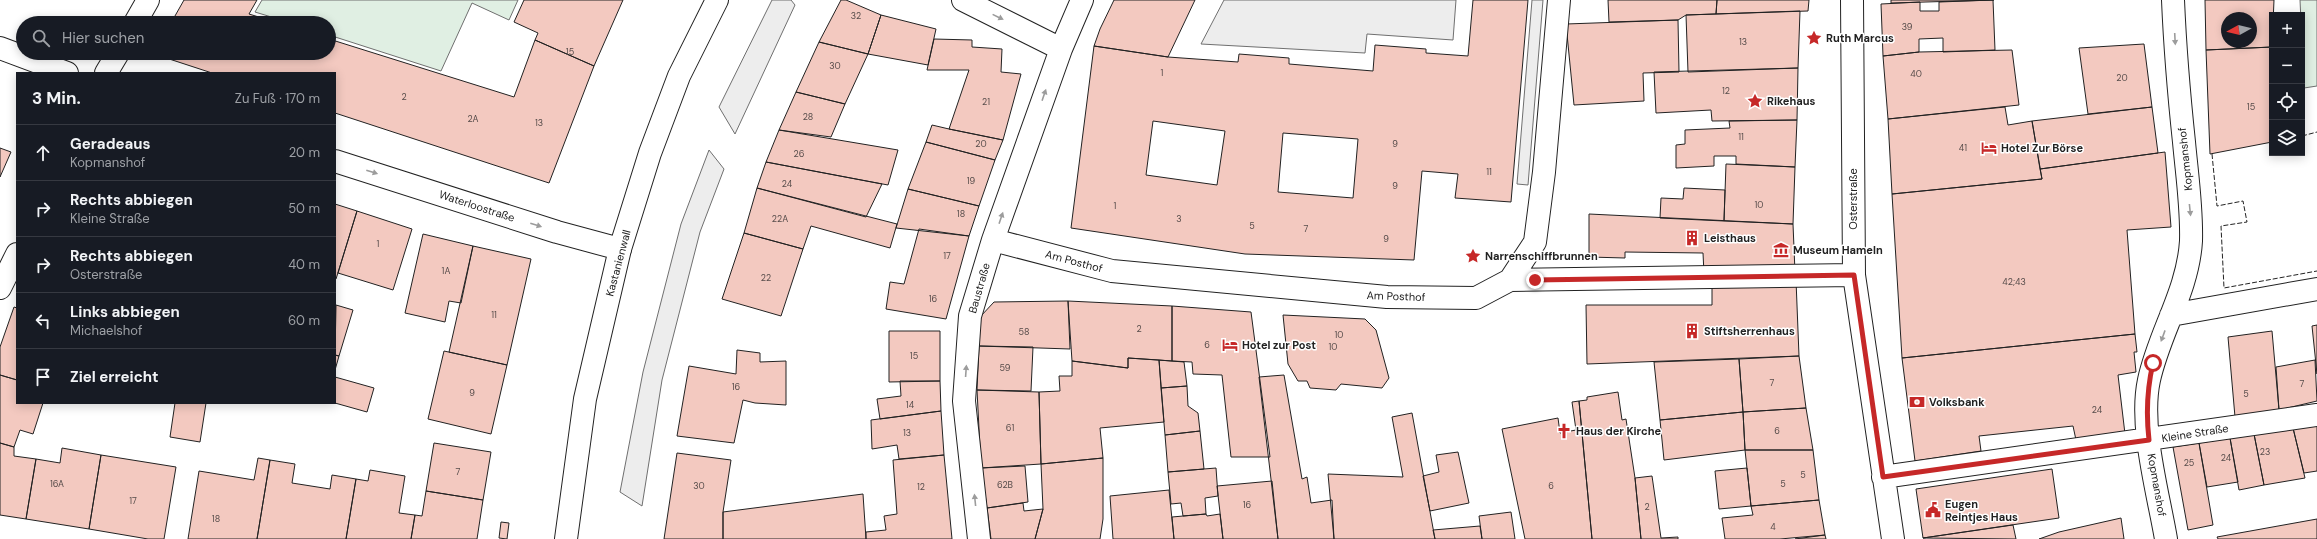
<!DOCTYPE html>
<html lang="de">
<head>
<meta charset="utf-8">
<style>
  body { margin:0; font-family:"DM Sans",sans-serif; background:#20242c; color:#f1f3f6 }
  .controls { position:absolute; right:12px; top:12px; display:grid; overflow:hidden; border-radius:0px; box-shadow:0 2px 10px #0003 }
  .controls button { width:36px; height:36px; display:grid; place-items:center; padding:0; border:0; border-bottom:1px solid #363941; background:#171b24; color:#f1f3f6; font:20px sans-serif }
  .compass { position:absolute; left:2221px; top:12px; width:36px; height:36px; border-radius:50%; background:#171b24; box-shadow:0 2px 10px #0003; rotate:262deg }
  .stop { position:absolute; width:12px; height:12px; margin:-9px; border:3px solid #c62828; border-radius:50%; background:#fff }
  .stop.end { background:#c62828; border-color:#fff; box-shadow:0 1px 4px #0008 }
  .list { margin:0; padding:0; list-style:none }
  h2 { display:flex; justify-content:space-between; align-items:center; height:52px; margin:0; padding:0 16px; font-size:17px }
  h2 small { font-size:13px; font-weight:400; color:#9ea1a6 }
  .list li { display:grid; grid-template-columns:26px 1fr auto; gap:12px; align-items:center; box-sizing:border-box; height:56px; padding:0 16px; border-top:1px solid #363941 }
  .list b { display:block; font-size:15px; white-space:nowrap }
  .list p { margin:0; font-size:13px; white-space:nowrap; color:#9ea1a6 }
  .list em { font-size:13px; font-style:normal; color:#9ea1a6 }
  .icon { flex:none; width:22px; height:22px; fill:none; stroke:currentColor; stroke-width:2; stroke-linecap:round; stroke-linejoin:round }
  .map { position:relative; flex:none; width:2317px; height:539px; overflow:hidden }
  .search { position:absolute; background:#171b24; box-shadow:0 2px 10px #0003; left:16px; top:16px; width:320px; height:44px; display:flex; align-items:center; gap:10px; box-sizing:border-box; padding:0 14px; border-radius:22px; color:#9ea1a6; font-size:15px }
  .panel { position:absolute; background:#171b24; box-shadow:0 2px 10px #0003; left:16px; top:72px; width:320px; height:332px; border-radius:0px }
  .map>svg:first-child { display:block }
</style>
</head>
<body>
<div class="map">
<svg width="2317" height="539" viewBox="0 0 2317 539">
  <rect width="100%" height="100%" fill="#fff"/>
  <path fill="#e0efe3" stroke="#6f6f6f" d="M262,0H518L509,20L472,3L441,71L329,35V23H291L255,12Z
    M2300,0H2317V86L2304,88Z"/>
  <path fill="#ededed" stroke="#6f6f6f" d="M772,0H791L795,5L735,134L719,107Z
    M1224,0H1456L1453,40L1367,34L1365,53L1201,44Z
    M1532,0H1543L1528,185L1517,184Z
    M709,150L724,169L700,232L662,380L642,506L620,492L643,372L681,224Z"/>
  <path fill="#f3c9c0" stroke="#222" fill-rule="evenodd" d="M184,0H257L249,14L278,23H171Z
    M524,0H623L594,66L535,40L538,33L514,22Z
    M841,0H846L881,15L868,54L819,42Z
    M1114,0H1195L1168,57L1094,46L1100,29Z
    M1473,0H1528L1511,202L1455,198L1458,174L1422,171L1414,260L1245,254L1071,228L1094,46L1168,57L1238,62L1239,54L1289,58V64L1373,71L1375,45L1426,49V53L1468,56ZM1153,121L1225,131L1217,185L1146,175ZM1283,133L1358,139L1353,198L1278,192Z
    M1608,0H1717L1716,14L1686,15L1678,20L1609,22Z
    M1717,0H1809L1808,11L1716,14Z
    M1891,0H1994L1891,3Z
    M1993,0L1995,50L1943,52V38L1919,39V52L1883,56L1881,4L1920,2V11H1939V2Z
    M2205,0H2274L2272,47L2206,50ZM2227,18H2251V42H2227Z
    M1800,11L1798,68L1688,72L1686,15Z
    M881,15L936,29L928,65L868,54Z
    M1678,20L1679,72L1643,73L1644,101L1574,105L1566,24Z
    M329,39L514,97L535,40L594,66L549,183L335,113V73H212L154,54L329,53Z
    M934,39L972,40V47L1002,49L1001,72L1021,74L1003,140L949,129L969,70H927Z
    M819,42L868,54L845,104L796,92Z
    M2144,44L2152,107L2088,114L2079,48Z
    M2272,47V142L2210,154L2206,50Z
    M2012,50L2019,105L1888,119L1883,56L1919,52Z
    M1798,68L1797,120L1712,121L1711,110L1656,113L1654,72Z
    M796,92L845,104L831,137L779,130Z
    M2005,107L2008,125L2032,121L2042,179L1892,194L1888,119Z
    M2152,107L2158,153L2040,169L2032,121Z
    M1797,120L1795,167L1736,164V156H1714V166L1676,168V145L1685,144V130L1730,128L1729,121Z
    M932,125L949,129L1003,140L995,160L926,142Z
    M779,130L898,150L888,185L766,162Z
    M926,142L995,160L979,206L908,189Z
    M0,148L11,152L0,177Z
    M2165,152L2171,227L2127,230L2135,334L1902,358L1892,194L2042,179L2040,169Z
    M766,162L882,184L866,217L757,188Z
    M1726,164L1795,167L1793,224L1724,221Z
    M757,188L897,224L890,248L811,226L803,249L744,233Z
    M1684,188L1725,190L1724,221L1660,218L1661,198L1683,199Z
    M908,189L979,206L969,236L896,228Z
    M335,204L357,211L336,279H335Z
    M357,211L412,229L393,290L338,273Z
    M1589,214L1793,224L1795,272L1704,274L1703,253L1625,252V258L1589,257Z
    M919,229L969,236L946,319L886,309L890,282L904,284Z
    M744,233L803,249L781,316L722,299Z
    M423,234L473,246L461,303L449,301L445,322L405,313Z
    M473,246L531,259L507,365L449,352Z
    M1796,280L1799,356L1587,364L1586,305H1712V281Z
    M1068,301L1070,349L979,346L980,317L994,302Z
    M1068,301L1172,306V361L1128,358V368L1072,361Z
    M336,305L353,310L339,356L335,355Z
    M1172,306L1251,312L1270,457H1231L1222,375L1193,374L1192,362L1172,361Z
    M14,307L17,308V380L0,375V347Z
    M1283,315L1365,319L1376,330L1389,378L1382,388L1341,384L1336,390L1310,388L1307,381H1298L1288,364Z
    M2317,325V374L2312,326Z
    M889,331H940V381L889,382Z
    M2272,331L2279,410L2235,417L2228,337Z
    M2135,334L2137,352H2134L2136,372L2118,375L2125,434L2076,440L2073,426L1979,436L1981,451L1915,461L1902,358Z
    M979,346L1033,347L1031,391L977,390Z
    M737,350L760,353V362L786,361V405L755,403L743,400L734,443L677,436L689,366L736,374Z
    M444,351L507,365L491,434L428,419Z
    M335,355L339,356L335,370Z
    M1799,356L1806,408L1743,412L1739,359Z
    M1128,358L1159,360L1164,422L1100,428L1103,458L1041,464L1039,392L1060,391L1059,376H1072V361L1128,368Z
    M1739,359L1743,412L1660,420L1654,362Z
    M1159,360L1184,362L1187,386L1161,388Z
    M2315,360L2317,401L2279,410L2276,367Z
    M0,375L17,380V403H43L33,434L20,430L14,447L0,443Z
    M1284,375L1302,479L1307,477L1311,503L1332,500L1334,539H1278L1259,377Z
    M335,377L374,388L367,412L335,403Z
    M900,381H940L941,411L880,419L877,399L901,396Z
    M1187,386L1188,406L1198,413L1200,431L1165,435L1161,388Z
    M977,390L1039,392L1041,464L981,468Z
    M1618,392L1622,420L1626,419L1635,478L1641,539H1592L1579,401L1587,400V397Z
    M1579,401L1592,539H1525L1502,429L1558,418L1560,433L1576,430L1572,402Z
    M175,403H206L200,442L170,437Z
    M1806,408L1813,450H1745L1743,412Z
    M941,411L944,455L899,459L897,445L872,449L871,420Z
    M1743,412L1745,450L1664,460L1660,420Z
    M1412,413L1435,539H1334L1328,474L1403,477L1392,417Z
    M2317,424V471L2304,473L2293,428Z
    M2293,428L2305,478L2264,485L2254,434Z
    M1200,431L1204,469L1168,472L1165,435Z
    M2254,434L2264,485L2239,490L2230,438Z
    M2230,438L2238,482L2207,487L2199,443Z
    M0,443L14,447V456L36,459L26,519L0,515Z
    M434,443L491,452L483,500L426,491Z
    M2199,443L2213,525L2188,530L2173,447Z
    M62,448L101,455L89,529L26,519L36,459L60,463Z
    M1745,450H1813L1819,500L1751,506Z
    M1458,452L1469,503L1430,511L1423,476L1439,472L1436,455Z
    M677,453L731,460L723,512V539H664Z
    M101,455L176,467L164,539H148L89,529Z
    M944,455L952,539H866V532L886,530L884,516L897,514L893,460Z
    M258,458L270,460L257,539H188L199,471L254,480Z
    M1103,458V519L1100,539H1035L1043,509L1041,464Z
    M270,460L295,464L292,483L330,489L332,475L356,479L346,539H257Z
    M1025,466L1028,502L987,508L981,468Z
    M1216,468L1218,496L1205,498L1206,514L1183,516L1181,503L1171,504L1168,472Z
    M1747,468L1751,506L1719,509L1715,471Z
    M2052,469L2059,518L1923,538L1916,489Z
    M370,470L405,476L399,513L415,515L411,539H346L356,479L368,481Z
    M1652,476L1661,538L1678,537V539H1641L1635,478Z
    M1272,481L1278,539H1223L1217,486Z
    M1169,490L1174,539H1113L1110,496Z
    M426,491L483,500L477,539H411L415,515L422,516Z
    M863,494L866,539H723V512Z
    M1819,500L1825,535L1780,539H1725L1722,518L1753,515L1751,506Z
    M1023,503L1024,511L1043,509L1035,539H991L987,508Z
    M1511,512L1515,539H1482L1479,516Z
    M1206,514L1207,516L1220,514L1223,539H1174L1172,517Z
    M2121,518L2124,539H2039L2059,532Z
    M2317,519V539H2218L2217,537Z
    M501,522L509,523L507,539L499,538Z
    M2013,525L2016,539L1923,538Z
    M1480,526L1482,539H1435L1433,530Z
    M1825,535L1826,539H1795Z"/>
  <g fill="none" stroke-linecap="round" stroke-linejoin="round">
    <defs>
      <path id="street" d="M963,0L1061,49
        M1852,0L1854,275L1893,539
        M135,23L148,0
        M0,48L67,73
        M106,73L118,53
        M335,161L557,232L620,249
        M993,240L1112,271L1387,297L1476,298L1510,280L1535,242L1544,172L1559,0
        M1510,280L1854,275
        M0,288L17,254
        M2171,315L2317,289
        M1883,477L2317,415
        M979,539L964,401L970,316L993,240L1061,49L1082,0
        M2166,539C2158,492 2139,426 2149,380C2159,333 2188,291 2191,241C2192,208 2187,175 2184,142C2179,95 2175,47 2173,0"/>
      <path id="primary" d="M566,539L585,399L620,249L650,153L679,76L717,0"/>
    </defs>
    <use href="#street" stroke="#222" stroke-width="24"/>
    <use href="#primary" stroke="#222" stroke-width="24"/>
    <use href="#street" stroke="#fff" stroke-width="22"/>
    <use href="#primary" stroke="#fff" stroke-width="22"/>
    <path stroke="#222" stroke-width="1" stroke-dasharray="5 2" stroke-linecap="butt" d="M2302,136L2317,132
      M2212,154L2217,206L2243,201L2247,222L2221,226L2224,288L2317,271"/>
  </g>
  <defs><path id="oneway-solid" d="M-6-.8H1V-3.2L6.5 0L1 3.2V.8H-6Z"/></defs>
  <g fill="#9c9c9c">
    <use href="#oneway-solid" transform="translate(998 17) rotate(26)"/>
    <use href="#oneway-solid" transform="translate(2175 39) rotate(87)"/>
    <use href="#oneway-solid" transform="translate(1044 95) rotate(-71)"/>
    <use href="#oneway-solid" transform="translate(372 172) rotate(18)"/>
    <use href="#oneway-solid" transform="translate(2190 210) rotate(84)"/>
    <use href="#oneway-solid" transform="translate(1001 218) rotate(-71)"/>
    <use href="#oneway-solid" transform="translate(536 225) rotate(18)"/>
    <use href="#oneway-solid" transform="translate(2163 336) rotate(110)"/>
    <use href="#oneway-solid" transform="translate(966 371) rotate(-86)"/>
    <use href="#oneway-solid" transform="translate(975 500) rotate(-96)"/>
  </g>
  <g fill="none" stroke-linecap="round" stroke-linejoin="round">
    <path stroke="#c62828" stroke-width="5" d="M1535,280L1854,275L1883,477L2149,440C2146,414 2147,389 2153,363"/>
  </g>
  <defs>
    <symbol id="sight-bare" viewBox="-9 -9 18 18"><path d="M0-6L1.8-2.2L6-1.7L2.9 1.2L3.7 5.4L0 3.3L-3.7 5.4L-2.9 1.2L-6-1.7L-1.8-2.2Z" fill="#c62828" stroke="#fff" stroke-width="2.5" paint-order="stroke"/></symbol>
    <symbol id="hotel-bare" viewBox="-9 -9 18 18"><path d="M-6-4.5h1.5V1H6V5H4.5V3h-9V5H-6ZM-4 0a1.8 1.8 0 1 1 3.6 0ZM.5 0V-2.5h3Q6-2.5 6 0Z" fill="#c62828" stroke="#fff" stroke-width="2.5" paint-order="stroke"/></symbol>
    <symbol id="building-bare" viewBox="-9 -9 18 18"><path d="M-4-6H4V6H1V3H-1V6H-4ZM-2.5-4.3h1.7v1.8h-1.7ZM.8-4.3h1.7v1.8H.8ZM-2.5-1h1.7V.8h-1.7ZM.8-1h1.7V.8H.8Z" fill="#c62828" stroke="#fff" stroke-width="2.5" paint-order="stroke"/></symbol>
    <symbol id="museum-bare" viewBox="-9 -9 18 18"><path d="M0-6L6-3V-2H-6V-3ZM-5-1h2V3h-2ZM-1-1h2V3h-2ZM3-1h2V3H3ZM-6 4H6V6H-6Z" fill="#c62828" stroke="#fff" stroke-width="2.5" paint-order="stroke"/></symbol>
    <symbol id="bank-bare" viewBox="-9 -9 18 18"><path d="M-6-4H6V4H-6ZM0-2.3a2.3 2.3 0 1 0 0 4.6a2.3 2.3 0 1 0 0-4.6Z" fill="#c62828" stroke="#fff" stroke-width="2.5" paint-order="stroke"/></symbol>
    <symbol id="church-bare" viewBox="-9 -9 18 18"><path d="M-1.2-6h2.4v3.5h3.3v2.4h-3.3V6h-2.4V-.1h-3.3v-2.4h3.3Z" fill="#c62828" stroke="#fff" stroke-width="2.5" paint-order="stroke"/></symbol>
    <symbol id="civic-bare" viewBox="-9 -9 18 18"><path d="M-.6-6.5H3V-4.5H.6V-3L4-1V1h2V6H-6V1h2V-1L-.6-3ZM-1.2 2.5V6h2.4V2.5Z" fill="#c62828" stroke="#fff" stroke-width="2.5" paint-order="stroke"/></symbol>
  </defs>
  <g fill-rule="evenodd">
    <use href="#sight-bare" x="1803" y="27" width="22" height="22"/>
    <use href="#sight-bare" x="1744" y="90" width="22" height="22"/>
    <use href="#hotel-bare" x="1978" y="137" width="22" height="22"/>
    <use href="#building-bare" x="1681" y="227" width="22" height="22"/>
    <use href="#museum-bare" x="1770" y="239" width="22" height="22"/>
    <use href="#sight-bare" x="1462" y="245" width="22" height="22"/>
    <use href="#building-bare" x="1681" y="320" width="22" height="22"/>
    <use href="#hotel-bare" x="1219" y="334" width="22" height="22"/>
    <use href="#bank-bare" x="1906" y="391" width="22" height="22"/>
    <use href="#church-bare" x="1553" y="420" width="22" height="22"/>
    <use href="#civic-bare" x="1922" y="499" width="22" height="22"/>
  </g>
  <g text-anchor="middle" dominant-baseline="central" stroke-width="3" stroke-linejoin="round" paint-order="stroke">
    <g font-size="9" fill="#564c4a">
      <text x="856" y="16">32</text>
      <text x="1907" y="27">39</text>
      <text x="1743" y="42">13</text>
      <text x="570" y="52">15</text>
      <text x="835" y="66">30</text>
      <text x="1162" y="73">1</text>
      <text x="1916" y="74">40</text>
      <text x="2122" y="78">20</text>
      <text x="1726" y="91">12</text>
      <text x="404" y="97">2</text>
      <text x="986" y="102">21</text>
      <text x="2251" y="107">15</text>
      <text x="808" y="117">28</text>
      <text x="473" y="119">2A</text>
      <text x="539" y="123">13</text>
      <text x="1741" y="137">11</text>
      <text x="981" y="144">20</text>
      <text x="1395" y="144">9</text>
      <text x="1963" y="148">41</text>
      <text x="799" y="154">26</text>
      <text x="1489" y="172">11</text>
      <text x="971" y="181">19</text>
      <text x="787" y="184">24</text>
      <text x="1395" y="186">9</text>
      <text x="1759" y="205">10</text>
      <text x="1115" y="206">1</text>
      <text x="961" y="214">18</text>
      <text x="780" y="219">22A</text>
      <text x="1179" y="219">3</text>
      <text x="1252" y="226">5</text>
      <text x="1306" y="229">7</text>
      <text x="1386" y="239">9</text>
      <text x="378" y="244">1</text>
      <text x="947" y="256">17</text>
      <text x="446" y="271">1A</text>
      <text x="766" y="278">22</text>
      <text x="2014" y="282">42;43</text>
      <text x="933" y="299">16</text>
      <text x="494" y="315">11</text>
      <text x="1139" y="329">2</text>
      <text x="1024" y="332">58</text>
      <text x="1339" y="335">10</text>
      <text x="1207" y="345">6</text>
      <text x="1333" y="347">10</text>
      <text x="914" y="356">15</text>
      <text x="1005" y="368">59</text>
      <text x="1772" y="383">7</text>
      <text x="2302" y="384">7</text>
      <text x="736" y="387">16</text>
      <text x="472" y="393">9</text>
      <text x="2246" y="394">5</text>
      <text x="910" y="405">14</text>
      <text x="2097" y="410">24</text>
      <text x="1010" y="428">61</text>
      <text x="1777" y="431">6</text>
      <text x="907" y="433">13</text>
      <text x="2265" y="452">23</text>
      <text x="2226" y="458">24</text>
      <text x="2189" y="463">25</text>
      <text x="458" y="472">7</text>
      <text x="1803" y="475">5</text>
      <text x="57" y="484">16A</text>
      <text x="1783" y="484">5</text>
      <text x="1005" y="485">62B</text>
      <text x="699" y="486">30</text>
      <text x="1551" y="486">6</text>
      <text x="921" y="487">12</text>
      <text x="133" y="501">17</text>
      <text x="1247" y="505">16</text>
      <text x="1647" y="507">2</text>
      <text x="216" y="519">18</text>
      <text x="1773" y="527">4</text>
    </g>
    <g font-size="11" font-weight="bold" fill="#222" stroke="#fff" text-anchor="start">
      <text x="1826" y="38">Ruth Marcus</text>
      <text x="1767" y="101">Rikehaus</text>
      <text x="2001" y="148">Hotel Zur Börse</text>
      <text x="1704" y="238">Leisthaus</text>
      <text x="1793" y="250">Museum Hameln</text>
      <text x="1485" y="256">Narrenschiffbrunnen</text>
      <text x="1704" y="331">Stiftsherrenhaus</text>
      <text x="1242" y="345">Hotel zur Post</text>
      <text x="1929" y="402">Volksbank</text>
      <text x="1576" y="431">Haus der Kirche</text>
      <text x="1945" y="504">Eugen<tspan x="1945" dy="13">Reintjes Haus</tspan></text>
    </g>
    <g font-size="11" fill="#222" stroke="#fff">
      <text transform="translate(2185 159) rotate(-96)">Kopmanshof</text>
      <text transform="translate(1853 199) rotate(-90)">Osterstraße</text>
      <text transform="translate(477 206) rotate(18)">Waterloostraße</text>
      <text transform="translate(1074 261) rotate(15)">Am Posthof</text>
      <text transform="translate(618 263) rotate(-75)">Kastanienwall</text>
      <text transform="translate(979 288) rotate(-74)">Baustraße</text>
      <text transform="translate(1396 296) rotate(2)">Am Posthof</text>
      <text transform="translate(2195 433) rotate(-9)">Kleine Straße</text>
      <text transform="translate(2157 485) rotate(80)">Kopmanshof</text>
    </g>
  </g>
</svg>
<div class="controls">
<button>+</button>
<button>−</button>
<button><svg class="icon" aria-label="locate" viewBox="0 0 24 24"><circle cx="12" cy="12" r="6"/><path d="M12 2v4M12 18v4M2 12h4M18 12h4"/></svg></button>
<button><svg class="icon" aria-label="layers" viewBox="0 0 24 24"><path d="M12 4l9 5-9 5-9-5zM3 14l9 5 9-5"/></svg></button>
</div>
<svg class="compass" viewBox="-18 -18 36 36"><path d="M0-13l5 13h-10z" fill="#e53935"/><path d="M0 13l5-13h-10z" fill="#9ea1a6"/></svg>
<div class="stop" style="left:2153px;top:363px"></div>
<div class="stop end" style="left:1535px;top:280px"></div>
<div class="search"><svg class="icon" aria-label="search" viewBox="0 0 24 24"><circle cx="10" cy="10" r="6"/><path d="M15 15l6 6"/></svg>Hier suchen</div>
<section class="panel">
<h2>3 Min.<small>Zu Fuß · 170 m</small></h2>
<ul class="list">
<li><svg class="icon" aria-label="ahead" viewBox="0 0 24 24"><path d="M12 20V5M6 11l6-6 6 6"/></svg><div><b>Geradeaus</b><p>Kopmanshof</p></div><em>20 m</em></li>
<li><svg class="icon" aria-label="right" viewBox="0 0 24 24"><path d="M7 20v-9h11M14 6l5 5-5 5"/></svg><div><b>Rechts abbiegen</b><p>Kleine Straße</p></div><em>50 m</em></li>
<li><svg class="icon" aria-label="right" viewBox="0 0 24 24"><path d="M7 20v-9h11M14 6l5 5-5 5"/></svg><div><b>Rechts abbiegen</b><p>Osterstraße</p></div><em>40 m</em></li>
<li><svg class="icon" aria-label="left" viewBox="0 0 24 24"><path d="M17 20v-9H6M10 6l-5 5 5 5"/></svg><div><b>Links abbiegen</b><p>Michaelshof</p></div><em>60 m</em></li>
<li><svg class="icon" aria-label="arrive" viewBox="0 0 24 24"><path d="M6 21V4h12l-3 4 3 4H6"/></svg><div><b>Ziel erreicht</b></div></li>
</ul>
</section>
</div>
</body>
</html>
